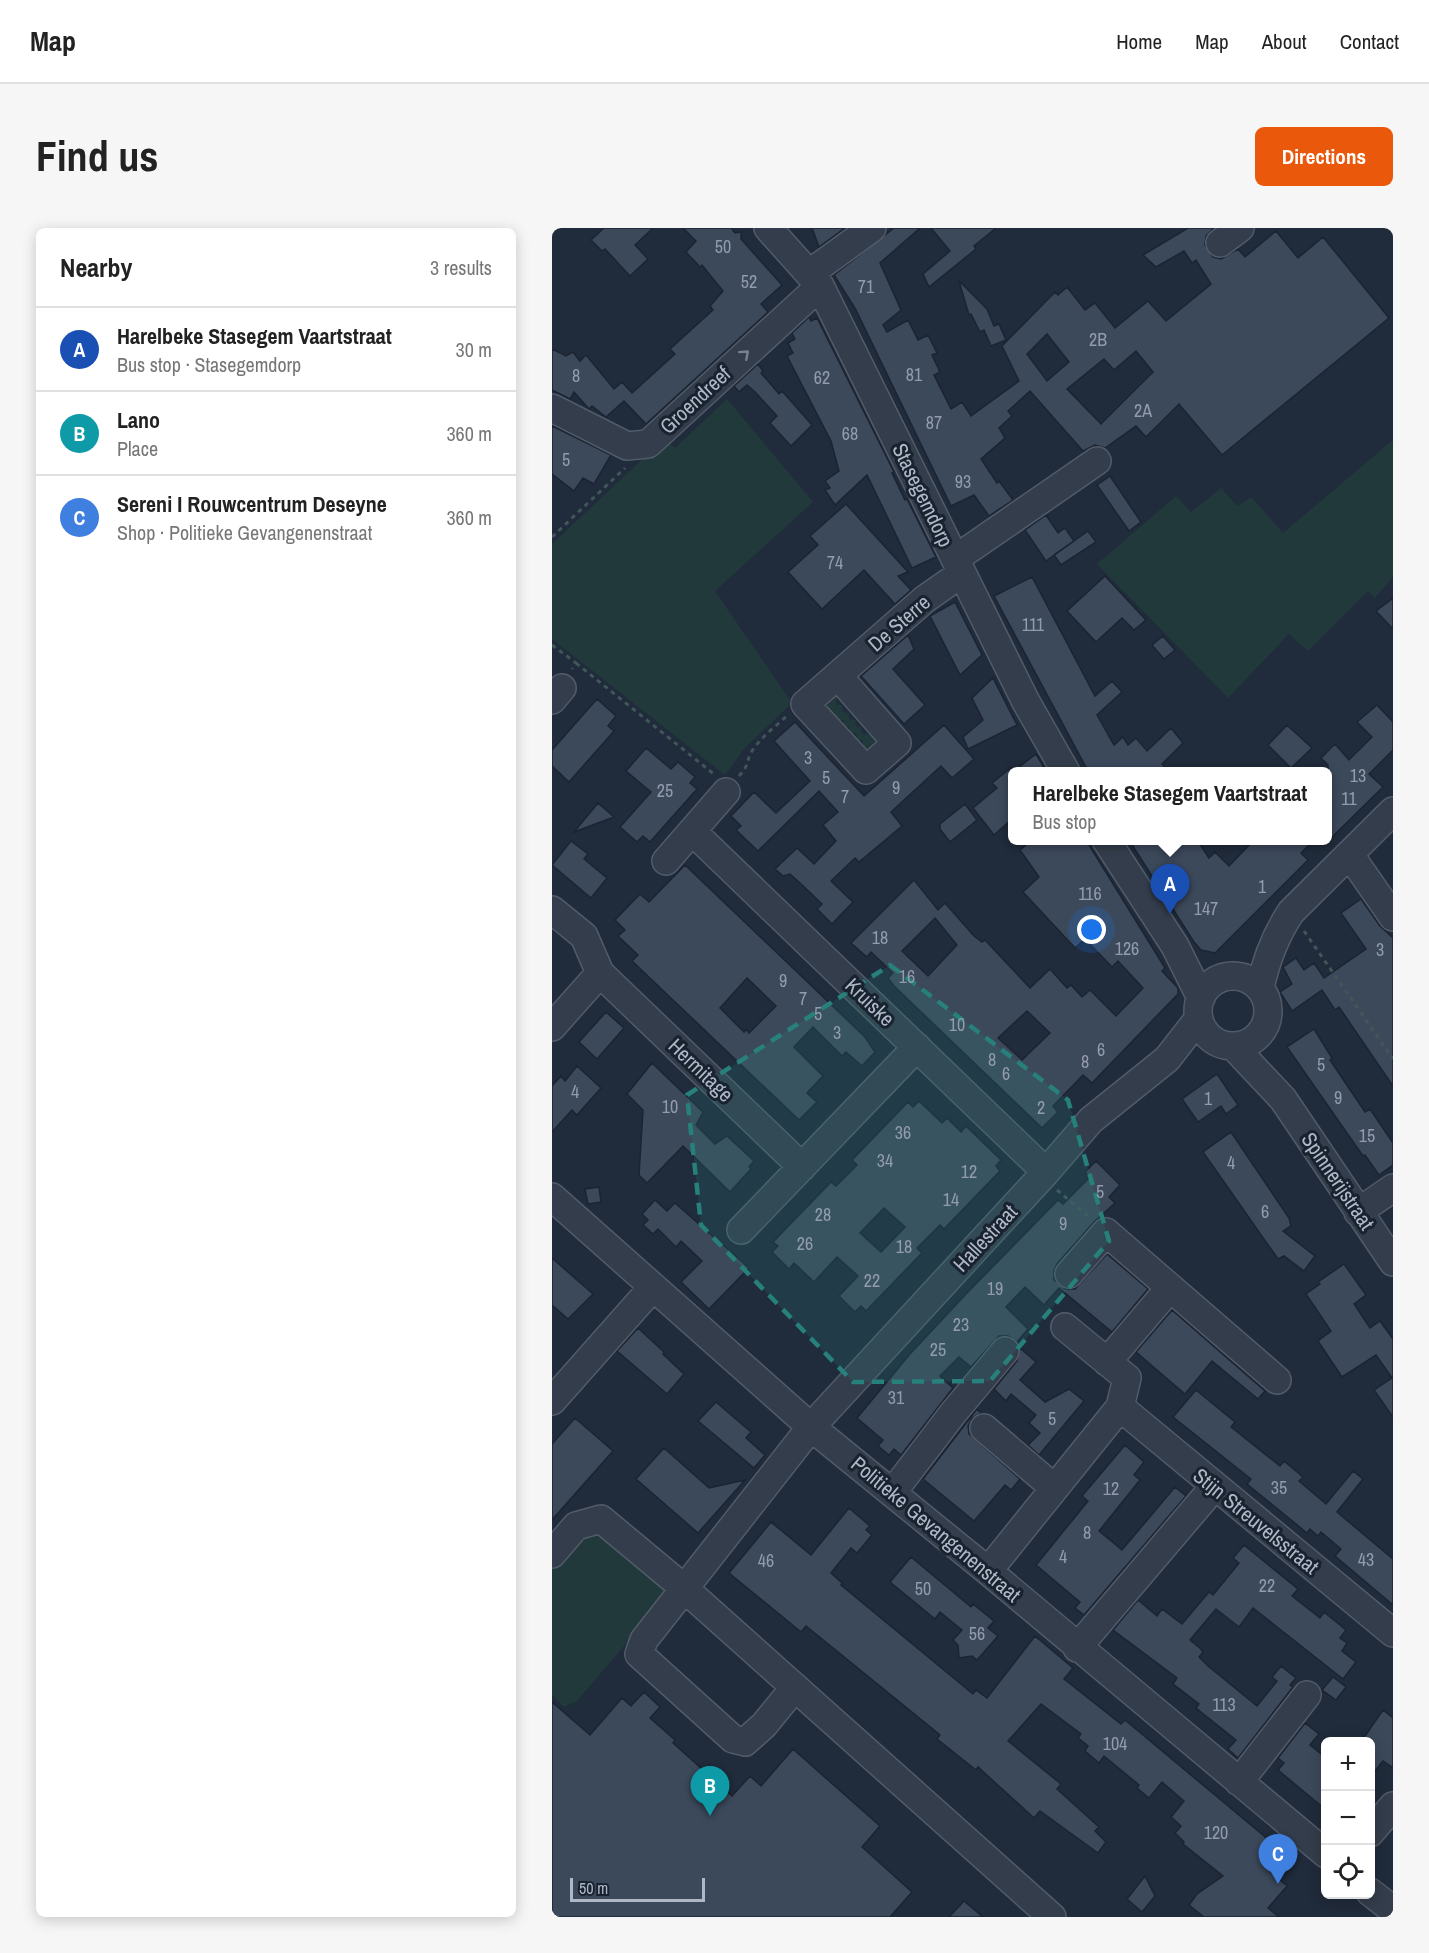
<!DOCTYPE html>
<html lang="en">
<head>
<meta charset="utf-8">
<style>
  body { margin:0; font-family:"Archivo Narrow",sans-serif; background:#f6f6f6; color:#222 }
  .controls { position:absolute; right:18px; bottom:18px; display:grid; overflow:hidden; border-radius:9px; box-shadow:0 3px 15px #0003 }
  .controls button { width:54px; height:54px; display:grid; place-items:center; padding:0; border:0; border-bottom:2px solid #e0e0e0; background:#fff; color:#222; font:30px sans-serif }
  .scale { position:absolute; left:18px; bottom:15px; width:135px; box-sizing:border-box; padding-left:6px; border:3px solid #aeb8c7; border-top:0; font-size:16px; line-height:21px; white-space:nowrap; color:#aeb8c7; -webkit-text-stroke:4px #19222f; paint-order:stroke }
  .you { position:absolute; left:540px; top:702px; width:21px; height:21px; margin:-15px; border:4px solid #fff; border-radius:50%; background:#1a73e8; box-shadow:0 0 0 9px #1a73e833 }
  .badge { display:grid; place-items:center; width:39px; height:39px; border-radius:50%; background:#ea580c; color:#fff; font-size:20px; font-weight:700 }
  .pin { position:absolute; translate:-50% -50px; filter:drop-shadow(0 2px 3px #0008) }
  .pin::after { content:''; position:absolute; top:32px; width:21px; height:18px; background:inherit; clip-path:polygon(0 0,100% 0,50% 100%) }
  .popup { position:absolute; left:456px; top:539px; width:324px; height:78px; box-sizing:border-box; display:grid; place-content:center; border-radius:9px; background:#fff; filter:drop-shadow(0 2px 4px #0005); font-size:20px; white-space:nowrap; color:#767676 }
  .popup b { font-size:22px; color:#222 }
  .popup::after { content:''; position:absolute; left:50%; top:100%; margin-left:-12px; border:12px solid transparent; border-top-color:#fff }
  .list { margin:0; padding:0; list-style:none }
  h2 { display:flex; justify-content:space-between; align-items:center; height:78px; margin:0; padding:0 24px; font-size:26px }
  h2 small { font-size:20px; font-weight:400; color:#767676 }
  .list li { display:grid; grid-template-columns:39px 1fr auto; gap:18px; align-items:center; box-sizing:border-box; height:84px; padding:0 24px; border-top:2px solid #e0e0e0 }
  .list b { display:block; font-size:22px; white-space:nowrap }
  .list p { margin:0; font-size:20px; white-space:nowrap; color:#767676 }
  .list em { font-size:20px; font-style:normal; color:#767676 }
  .icon { flex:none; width:33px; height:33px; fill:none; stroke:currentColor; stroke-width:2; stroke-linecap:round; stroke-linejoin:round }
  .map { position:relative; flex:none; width:841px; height:1689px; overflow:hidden; border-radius:9px }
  header { display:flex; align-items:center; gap:36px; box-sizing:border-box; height:84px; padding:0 30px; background:#fff; border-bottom:2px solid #e0e0e0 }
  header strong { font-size:28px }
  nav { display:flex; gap:33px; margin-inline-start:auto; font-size:21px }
  .intro { display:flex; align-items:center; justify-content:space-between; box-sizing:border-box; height:144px; padding:0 36px }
  h1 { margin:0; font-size:42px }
  .button { padding:15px 27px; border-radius:9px; background:#ea580c; color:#fff; font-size:21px; font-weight:700 }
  main { display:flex; gap:36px; padding:0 36px }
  aside { flex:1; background:#fff; border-radius:9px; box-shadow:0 3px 15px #0003 }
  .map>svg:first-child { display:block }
</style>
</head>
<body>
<header>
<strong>Map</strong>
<nav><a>Home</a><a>Map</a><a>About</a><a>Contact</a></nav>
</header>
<div class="intro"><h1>Find us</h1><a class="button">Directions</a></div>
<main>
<aside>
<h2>Nearby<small>3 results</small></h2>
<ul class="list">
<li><span class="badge" style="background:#1a4fb4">A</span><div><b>Harelbeke Stasegem Vaartstraat</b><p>Bus stop · Stasegemdorp</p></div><em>30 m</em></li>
<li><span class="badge" style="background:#0f9aa8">B</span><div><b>Lano</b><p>Place</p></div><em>360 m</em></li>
<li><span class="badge" style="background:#3f7fe0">C</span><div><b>Sereni I Rouwcentrum Deseyne</b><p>Shop · Politieke Gevangenenstraat</p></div><em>360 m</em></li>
</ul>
</aside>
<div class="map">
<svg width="841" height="1689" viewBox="0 0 841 1689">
  <rect width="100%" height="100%" fill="#202b3b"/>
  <path fill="#22393c" d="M175,171L261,274L163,363L240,475L191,522L173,547L0,411V316L113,210L123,220Z
    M841,212V349L823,370L816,363L756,423L737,406L676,470L545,336L624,268L639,284L669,260L685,278L699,269L731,305Z
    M283,465L296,469L285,470L284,477H290L291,484L297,485V491L303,492L304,498L309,499L310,506H328L333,512L318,527V520L311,519V513L305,512L304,505H298V499L292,498V492H273L271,474Z
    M35,1305L49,1306L108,1356L113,1364L112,1371L25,1473L12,1479L0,1467V1341L21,1315Z"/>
  <path fill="#3c495b" stroke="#1b2432" stroke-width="1.5" fill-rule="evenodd" d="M52,0H101L83,17L96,31L78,48L53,21L50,23L39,12Z
    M131,0H179L183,5L189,4V11L230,57L209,76L216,84L94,196L72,173L54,189L40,178L37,181L22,164L18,171L0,162V121L14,128L21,124L28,133L34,127L62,161L70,154L80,165L123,126L118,121L161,82L158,78L171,63L150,37L148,39L134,24L144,13Z
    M260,0H293L267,19Z
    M342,0H368L328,35L349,82L331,97L335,104L356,92L366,112L376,107L385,125L380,127L388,144L382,147L399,181L410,174L419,188L467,153L450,118L503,64L506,67L515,59L533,82L543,75L563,100L596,73L614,93L659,56L644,32L640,35L632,23L604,39L591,27L636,0H662L654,8L653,17L661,29L669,31L686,21L693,29L724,3L746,30L771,9L837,90L670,227L627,176L594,209L584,198L553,220L543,217L531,223L478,163L456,183L460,188L447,200L453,210L429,231L445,255L447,253L461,272L437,288L422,267L399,278L303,80L282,47ZM495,106L517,134L495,153L475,126ZM584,123L601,144L549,196L515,161L552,131L562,142Z
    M379,0H444L422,18L424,21L377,59L371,46L398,23Z
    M407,53L435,81L442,98L447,96L454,112L439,118L432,102L428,104L419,86L417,87Z
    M257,89L259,93L265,90L342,244L340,245L353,272L355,271L384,329L360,340L315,247L283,277L273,262L278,260L273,253L287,243L279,213L235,128L241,125L236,115L243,111L240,105Z
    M206,136L211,143L209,145L227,166L230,163L260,197L239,218L218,195L225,188L204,165L195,157L187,164L182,158Z
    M0,198L59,227L42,256L31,250L22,263L0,246Z
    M558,248L589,294L577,303L545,257Z
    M294,276L356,344L346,348L359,362L343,376L312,342L270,381L236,344L266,317L258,308Z
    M494,287L506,305L513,300L522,313L494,333L473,302Z
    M536,303L544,314L509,337L502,327Z
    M553,348L594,392L582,402L570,390L544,414L515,383Z
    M480,349L543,468L560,453L570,464L545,487L562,517L571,509L576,517L584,510L595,523L619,500L631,515L610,536L617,543H536L442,368Z
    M841,370V401L824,383Z
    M403,374L430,427L408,447L378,388Z
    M356,407L362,421L341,441L373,477L352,496L309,448Z
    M611,408L623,422L612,431L600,417Z
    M441,450L465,497L416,521L411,509L431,492L420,470Z
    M45,471L64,488L56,498L62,503L17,554L0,538V522Z
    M825,477L841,494V522L817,546L831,559L776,613V537L769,530L783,516L797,532L820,509L805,494Z
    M243,494L312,568L392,497L422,531L400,550L389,538L339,584L350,598L307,634L303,630L279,653L301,674L280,696L265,681L270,676L248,655L238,646L231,648L223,641L245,620L262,636L284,613L271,597L286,584L267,563L206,623L184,602L189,598L179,588L202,564L224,585L258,553L222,513Z
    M735,497L760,520L739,540L716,517Z
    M94,520L119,541L126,534L143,549L138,555L145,561L98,614L91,608L85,614L68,599L99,564L74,543Z
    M484,526L494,543H462Z
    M460,539V591L442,607L421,580L445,560L440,555Z
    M46,575L62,589L22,604Z
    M413,576L425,592L398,614L388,601V596Z
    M480,612H534L613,740L610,743L626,760V766L540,855L531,847L501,878L506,884L490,900L342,758L336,750L341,745L319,724L315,729L299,715L362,652L386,682L393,675L422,708L430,714L433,712L478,760L498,741L515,760L519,757L530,769L538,762L564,788L591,760L566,733L560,739L533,711L523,720L471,664L487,649L468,622ZM383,690L405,717L376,748L350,723ZM475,783L498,805L470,832L446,810Z
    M577,612H645L657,630L663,624L677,638L702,612H762L749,625L756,632L663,725L649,722L642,714Z
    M19,613L36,626L32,631L55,650L39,670L0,637Z
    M133,637L313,809L323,824L310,838L294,824L290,828L261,799L242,819L271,848L255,865L265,874L247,892L80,733L86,727L66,708L73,702L63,692L88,666L97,674ZM195,750L224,778L197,805L194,801L192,804L168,780Z
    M809,671L828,698L841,710V858L787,779L783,782L770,762L740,783L728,764L740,756L731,739L744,730L752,742L762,735L772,750L814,721L789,685Z
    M54,784L72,800L45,831L27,814Z
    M762,801L780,830L778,832L813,884L818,881L841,915V937L827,947L813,927L811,928L735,819Z
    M100,835L151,884L144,897L163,916L175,908L202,933L197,939L199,941L178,964L131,918L95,955L87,947L91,882L75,866Z
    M25,838L49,860L25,887L20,882L0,904V858L9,848L13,853Z
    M665,846L686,877L674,886L669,878L646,894L630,871Z
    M367,873L390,895L395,890L409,904L414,898L449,932L444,938L448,943L392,1001L388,997L365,1020L370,1025L314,1083L309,1078L303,1084L287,1068L306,1048L285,1029L262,1054L242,1035L237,1041L220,1024L226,1018L221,1014L279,954L284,958L305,937L300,932L356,874L361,879ZM332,980L353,999L329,1024L308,1005Z
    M679,904L737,990L739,998L731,1003L763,1028L752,1043L732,1028L726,1031L651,924Z
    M544,933L568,957L557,969L563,975L542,994L505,1036L502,1043V1052L513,1061H523L555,1026L596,1061L560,1104L507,1060L492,1077L473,1059L454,1079L476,1101L465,1114L456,1108H447L419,1139L407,1129L388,1148L401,1160L349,1227L342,1221L337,1227L326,1218L331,1212L305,1190L358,1126L415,1065L506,972L511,976L538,949L533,944Z
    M47,959L49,974L36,976L33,961Z
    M103,972L115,983L123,975L197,1040L157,1081L129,1054L150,1033L129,1013L124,1019L106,1001L101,1006L91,997L96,992L90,986Z
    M0,1030L41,1066L16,1091L0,1077Z
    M792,1036L814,1067L802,1076L818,1100L828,1093L841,1111V1189L822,1162L840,1150L824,1127L790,1149L766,1113L779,1103L754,1066L768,1056L766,1054Z
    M620,1082L713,1163L706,1171L660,1133L633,1166L584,1124Z
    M86,1100L112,1124L111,1126L132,1146L115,1166L65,1123Z
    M468,1120L484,1134L468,1152L493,1174L517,1161L532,1173L487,1227L476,1217L488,1205L477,1195L484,1187L459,1166L454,1173L442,1161L465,1133Z
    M644,1162L683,1194L679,1199L709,1223L728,1238L732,1233L751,1249L747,1253L774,1276L801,1243L811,1251L785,1284L841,1331V1377L783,1328L789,1321L769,1304L766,1308L758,1301L755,1305L695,1256L699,1251L621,1189Z
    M164,1174L199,1204L194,1210L213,1227L202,1240L146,1193Z
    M425,1181L429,1185L420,1190L416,1198L417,1206L468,1251L459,1262L453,1257L422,1293L371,1251Z
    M23,1190L61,1223L0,1292V1216Z
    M573,1217L592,1234L582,1247L588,1252L547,1303L570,1322L623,1259L634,1268L532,1387L523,1380L528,1374L484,1337L536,1273L530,1268Z
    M112,1220L157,1260L193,1252L146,1305L84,1251Z
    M297,1280L318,1298L314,1302L320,1307L305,1325L299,1320L279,1345L290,1355L289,1357L421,1466L424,1462L435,1470L483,1408L521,1440L512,1451L569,1496L573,1492L742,1633L727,1651L735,1658L716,1680L727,1689H652L637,1677L645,1666L671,1648L631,1616L632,1614L623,1605L629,1598L619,1589L632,1573L610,1554L597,1570L585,1560L587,1557L552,1528L547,1535L533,1523L536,1518L526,1510L529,1506L489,1476L456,1513L509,1556L505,1561L547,1599L543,1603L554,1614L546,1625L488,1583L482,1590L426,1539L424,1542L385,1511L388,1507L254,1398L249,1404L177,1345L219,1294L259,1327Z
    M692,1317L746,1361L740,1368L768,1390L772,1384L794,1402L788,1410L795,1415L790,1423L804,1434L791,1451L701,1380L687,1399L664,1381L638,1412L649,1421L651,1424L647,1429L656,1438L705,1478L725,1453L720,1449L729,1438L744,1450L738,1457L741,1459L686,1530L676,1521L684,1512L644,1480L647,1476L621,1456L625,1450L561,1402L586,1372L605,1388L610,1381L630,1396L657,1364L661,1367L687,1335L681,1330Z
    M359,1329L419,1379L421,1376L442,1393L436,1400L446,1408L425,1432L420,1428L407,1430L406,1417L401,1412L410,1402L388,1384L383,1391L338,1354Z
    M781,1449L794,1459L784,1472L770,1462Z
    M92,1464L108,1479L98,1490L123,1512L121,1515L180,1568L198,1548L209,1558L241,1521L328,1598L310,1619L360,1664L338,1689H0V1474L38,1507L70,1470L79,1478Z
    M831,1482L841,1490V1540L831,1533L819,1548V1514H809Z
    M753,1495L767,1506L758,1517L774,1530V1582L726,1542L732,1535L726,1530Z
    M593,1648L603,1668L590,1684L575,1671Z
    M412,1673L431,1689H397Z"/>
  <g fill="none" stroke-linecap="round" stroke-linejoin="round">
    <defs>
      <path id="minor" d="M216,0L268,58L474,474L514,544
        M668,15L688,0
        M258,45L320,0
        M0,180L75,218L96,216L268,58
        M403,331L545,233
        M286,448L345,515L314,542L253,476L373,371L410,345
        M0,472L10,460
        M141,604L494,944
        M554,612L623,718L649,770
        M798,627L841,689
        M114,633L174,564
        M0,682L32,708L48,745L250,939
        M646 783a35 35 0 1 1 70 0a35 35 0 1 1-70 0Z
        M708,760C714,732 723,708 739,684L841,583
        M0,799L48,745
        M682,819L731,871L841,1034
        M0,969L259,1199L436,1343L774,1626
        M806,984L841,960
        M189,1002L365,819
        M517,1046L554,1004L725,1152
        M555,1134L617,1061
        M0,1173L101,1059
        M568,1179L841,1405
        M432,1200L501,1259
        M340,1265L402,1184L453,1123
        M0,1326L24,1298L49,1291L133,1361L500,1689
        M436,1343L568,1179L575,1150L513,1099
        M525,1420L662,1259
        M243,1459L212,1497L193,1514L181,1511L87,1426L92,1412L259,1199L494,944L539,892L615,831L647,790
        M687,1554L755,1467
        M818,1605L841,1578
        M818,1664L841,1682"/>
    </defs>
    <use href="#minor" stroke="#515b69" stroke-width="30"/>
    <path stroke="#405659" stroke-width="3" stroke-dasharray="4.5 4.5" stroke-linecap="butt" d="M0,309L73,240
      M0,417L24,435L20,441
      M24,435L163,547
      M187,548C198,536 194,533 200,523C209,509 224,498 236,487
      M752,703L841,831
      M505,962L537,989"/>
    <use href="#minor" stroke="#343d4b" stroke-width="27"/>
  </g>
  <defs><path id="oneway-chevron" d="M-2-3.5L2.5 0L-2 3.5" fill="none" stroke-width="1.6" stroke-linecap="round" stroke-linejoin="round" transform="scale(1.5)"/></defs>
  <use stroke="#77818f" href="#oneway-chevron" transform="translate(193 126) rotate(-42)"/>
  <path fill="#27807b" fill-opacity="0.2" stroke="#27807b" stroke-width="4.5" stroke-dasharray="12 8" stroke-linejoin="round" d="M338,737L516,872L557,1013L438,1153L301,1154L149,997L135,867Z"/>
  <g text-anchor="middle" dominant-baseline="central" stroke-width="6" stroke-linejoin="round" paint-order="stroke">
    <g font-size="18" fill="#929cac">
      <text x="171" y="18">50</text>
      <text x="197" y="53">52</text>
      <text x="314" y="58">71</text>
      <text x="546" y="111">2B</text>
      <text x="362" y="146">81</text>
      <text x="24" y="147">8</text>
      <text x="270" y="149">62</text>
      <text x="591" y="182">2A</text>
      <text x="382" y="194">87</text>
      <text x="298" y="205">68</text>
      <text x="14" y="231">5</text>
      <text x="411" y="253">93</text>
      <text x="283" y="334">74</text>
      <text x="481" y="396">111</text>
      <text x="256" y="529">3</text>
      <text x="806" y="547">13</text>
      <text x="274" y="549">5</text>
      <text x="344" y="559">9</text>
      <text x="113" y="562">25</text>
      <text x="293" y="568">7</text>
      <text x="797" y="570">11</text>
      <text x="710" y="658">1</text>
      <text x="538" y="665">116</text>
      <text x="654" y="680">147</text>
      <text x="328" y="709">18</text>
      <text x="575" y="720">126</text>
      <text x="828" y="721">3</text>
      <text x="355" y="748">16</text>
      <text x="231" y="752">9</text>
      <text x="251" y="770">7</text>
      <text x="266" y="785">5</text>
      <text x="405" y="796">10</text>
      <text x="285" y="804">3</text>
      <text x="549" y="821">6</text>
      <text x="440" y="831">8</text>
      <text x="533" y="833">8</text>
      <text x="769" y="836">5</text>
      <text x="454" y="845">6</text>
      <text x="23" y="863">4</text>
      <text x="786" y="869">9</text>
      <text x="656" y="870">1</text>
      <text x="118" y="878">10</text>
      <text x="489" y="879">2</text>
      <text x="351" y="904">36</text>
      <text x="815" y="907">15</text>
      <text x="333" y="932">34</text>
      <text x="679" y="934">4</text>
      <text x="417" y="943">12</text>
      <text x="548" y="963">5</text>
      <text x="399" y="971">14</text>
      <text x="713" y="983">6</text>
      <text x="271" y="986">28</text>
      <text x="511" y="995">9</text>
      <text x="253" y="1015">26</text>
      <text x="352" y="1018">18</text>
      <text x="320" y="1052">22</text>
      <text x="443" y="1060">19</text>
      <text x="409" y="1096">23</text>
      <text x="386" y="1121">25</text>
      <text x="344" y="1169">31</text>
      <text x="500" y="1190">5</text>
      <text x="727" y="1259">35</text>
      <text x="559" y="1260">12</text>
      <text x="535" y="1304">8</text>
      <text x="511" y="1328">4</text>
      <text x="814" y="1331">43</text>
      <text x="214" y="1332">46</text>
      <text x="715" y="1357">22</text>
      <text x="371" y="1360">50</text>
      <text x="425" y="1405">56</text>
      <text x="672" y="1476">113</text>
      <text x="563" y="1515">104</text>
      <text x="664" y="1604">120</text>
    </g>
    <g font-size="21" fill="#aeb8c7" stroke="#19222f">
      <text transform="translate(143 172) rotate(-43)">Groendreef</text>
      <text transform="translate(371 267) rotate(64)">Stasegemdorp</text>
      <text transform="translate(347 395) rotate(-41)">De Sterre</text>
      <text transform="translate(318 774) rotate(44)">Kruiske</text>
      <text transform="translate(149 842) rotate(44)">Hermitage</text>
      <text transform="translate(786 953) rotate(56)">Spinnerijstraat</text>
      <text transform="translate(433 1010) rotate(-47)">Hallestraat</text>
      <text transform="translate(704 1293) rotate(39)">Stijn Streuvelsstraat</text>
      <text transform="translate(384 1301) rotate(40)">Politieke Gevangenenstraat</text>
    </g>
  </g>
</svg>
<div class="controls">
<button>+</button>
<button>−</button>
<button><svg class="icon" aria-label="locate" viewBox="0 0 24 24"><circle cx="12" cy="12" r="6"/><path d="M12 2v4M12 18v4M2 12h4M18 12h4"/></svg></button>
</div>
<div class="scale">50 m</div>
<div class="you"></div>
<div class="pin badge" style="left:618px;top:686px;background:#1a4fb4">A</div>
<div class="popup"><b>Harelbeke Stasegem Vaartstraat</b>Bus stop</div>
<div class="pin badge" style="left:158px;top:1588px;background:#0f9aa8">B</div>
<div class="pin badge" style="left:726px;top:1656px;background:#3f7fe0">C</div>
</div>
</main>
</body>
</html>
